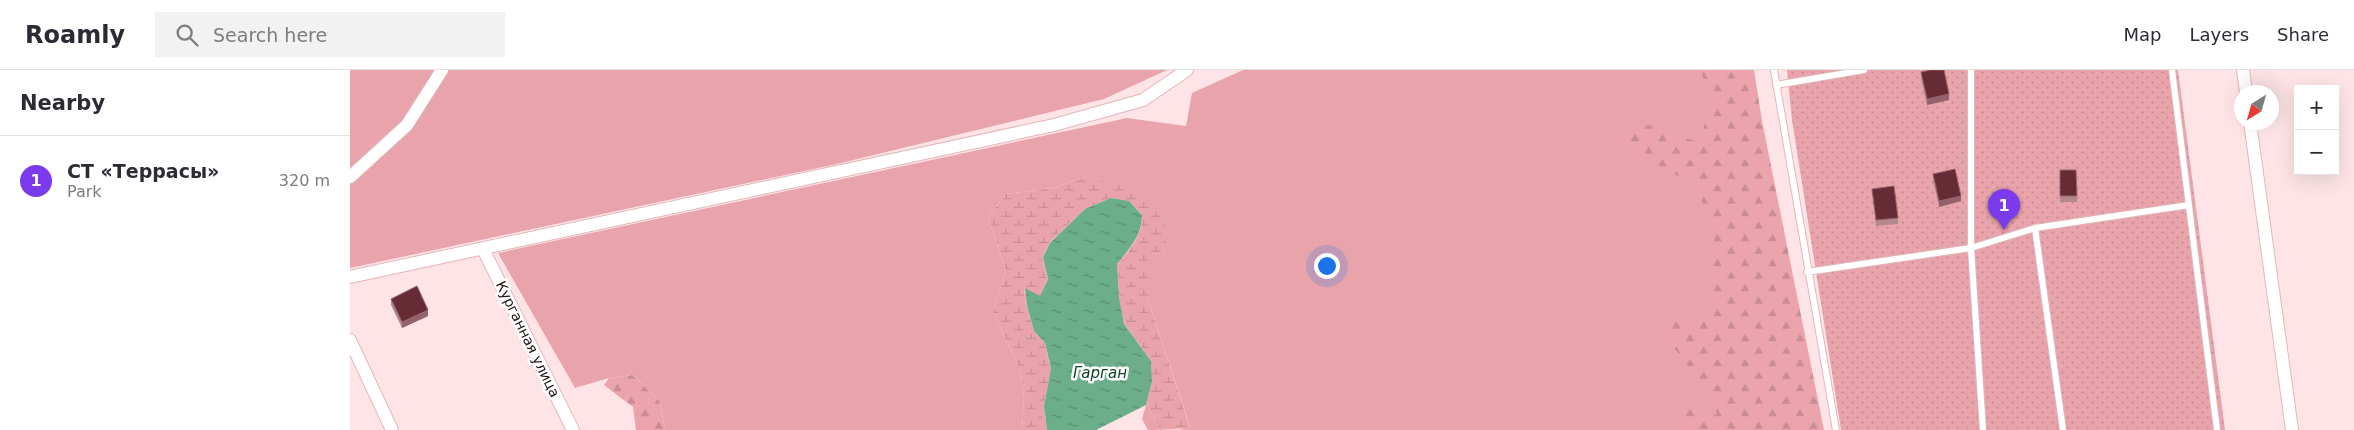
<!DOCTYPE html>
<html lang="en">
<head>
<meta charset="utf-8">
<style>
  body { margin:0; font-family:"DejaVu Sans",sans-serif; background:#f2f2f3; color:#2b2b33 }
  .controls { position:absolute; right:15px; top:15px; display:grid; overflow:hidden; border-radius:0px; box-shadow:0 5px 20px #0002 }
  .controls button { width:45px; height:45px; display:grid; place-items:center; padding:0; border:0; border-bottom:1px solid #e1e1e2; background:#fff; color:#2b2b33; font:25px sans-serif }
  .compass { position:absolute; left:1884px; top:15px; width:45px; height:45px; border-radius:50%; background:#fff; box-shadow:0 5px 20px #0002; rotate:217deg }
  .you { position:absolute; left:976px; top:195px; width:18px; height:18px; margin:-12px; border:4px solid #fff; border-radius:50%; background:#1a73e8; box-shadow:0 0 0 8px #1a73e833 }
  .badge { display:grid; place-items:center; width:32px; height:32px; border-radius:50%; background:#7c3aed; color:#fff; font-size:16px; font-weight:700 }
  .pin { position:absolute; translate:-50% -41px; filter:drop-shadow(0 1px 2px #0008) }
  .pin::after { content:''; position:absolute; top:26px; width:18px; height:15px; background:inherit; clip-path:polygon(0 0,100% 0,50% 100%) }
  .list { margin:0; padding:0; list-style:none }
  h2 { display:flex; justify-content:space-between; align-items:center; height:65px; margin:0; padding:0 20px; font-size:21px }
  h2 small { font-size:16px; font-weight:400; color:#7c7c81 }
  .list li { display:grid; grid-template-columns:32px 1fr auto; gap:15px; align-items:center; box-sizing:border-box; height:90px; padding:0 20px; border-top:1px solid #e1e1e2 }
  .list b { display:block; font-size:19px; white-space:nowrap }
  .list p { margin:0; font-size:16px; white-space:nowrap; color:#7c7c81 }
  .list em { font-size:16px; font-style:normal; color:#7c7c81 }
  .icon { flex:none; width:28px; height:28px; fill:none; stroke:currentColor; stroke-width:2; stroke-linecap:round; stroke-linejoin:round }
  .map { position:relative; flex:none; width:2004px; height:360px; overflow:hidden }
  header { display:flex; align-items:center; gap:30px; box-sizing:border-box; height:70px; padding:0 25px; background:#fff; border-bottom:1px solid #e1e1e2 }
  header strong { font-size:24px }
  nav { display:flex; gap:28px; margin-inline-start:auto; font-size:18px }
  .search { width:350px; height:45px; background:#f2f2f3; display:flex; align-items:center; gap:12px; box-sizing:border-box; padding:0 18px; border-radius:0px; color:#7c7c81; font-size:19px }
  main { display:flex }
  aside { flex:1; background:#fff }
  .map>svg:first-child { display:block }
</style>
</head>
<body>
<header>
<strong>Roamly</strong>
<div class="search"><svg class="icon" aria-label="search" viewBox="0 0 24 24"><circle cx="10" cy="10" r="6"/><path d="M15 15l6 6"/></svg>Search here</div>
<nav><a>Map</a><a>Layers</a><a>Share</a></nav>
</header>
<main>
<aside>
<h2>Nearby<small></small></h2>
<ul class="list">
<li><span class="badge">1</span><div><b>СТ «Террасы»</b><p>Park</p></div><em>320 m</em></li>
</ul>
</aside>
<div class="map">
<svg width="2004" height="360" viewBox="0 0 2004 360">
  <defs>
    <pattern id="forest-firs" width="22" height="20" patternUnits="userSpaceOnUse" patternTransform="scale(1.25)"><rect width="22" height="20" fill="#eca4ac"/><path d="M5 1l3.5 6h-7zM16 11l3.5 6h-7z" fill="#ca8c93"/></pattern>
    <pattern id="wetland-marsh" width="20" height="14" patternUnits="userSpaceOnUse" patternTransform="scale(1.25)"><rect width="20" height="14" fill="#e9a4ab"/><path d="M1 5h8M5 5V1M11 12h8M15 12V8" fill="none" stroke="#c78c92"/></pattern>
    <pattern id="park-dots" width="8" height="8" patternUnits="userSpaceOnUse" patternTransform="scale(1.25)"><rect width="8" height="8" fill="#e9a4ab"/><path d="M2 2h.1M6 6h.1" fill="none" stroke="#c78c92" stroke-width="1.8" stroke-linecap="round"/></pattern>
    <pattern id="water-ripples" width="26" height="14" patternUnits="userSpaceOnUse" patternTransform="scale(1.25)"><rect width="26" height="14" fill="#6cae8a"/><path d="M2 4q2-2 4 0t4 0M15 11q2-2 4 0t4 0" fill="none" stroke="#588c6f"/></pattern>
  </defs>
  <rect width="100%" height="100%" fill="#fee4e6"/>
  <path fill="#e9a4ab" d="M0,0H817L754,29L487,94L0,198Z
    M893,0H1377L1454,360H828L840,357L799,232L796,190L814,180L806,141L736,107L702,118L656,124L638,147L656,201L643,242L671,302L674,328L672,360H315L310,332L283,305L259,308L225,318L148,183L777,48L836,56L842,23Z
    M761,128L779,131L793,145C792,165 781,178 768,194L775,254L801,291L802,312L797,335L810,360H798L792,349L796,335L801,291L774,254L769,226L767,194C780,178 792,165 792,145L779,131L735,139L700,173L693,187L698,209L690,227L675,219L677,236L684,261L695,273L701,298L694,336L697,360H693L691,343L701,299L694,273L684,261L676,236L674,218L690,225L697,209L692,187L699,173L734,139Z"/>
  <path fill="url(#forest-firs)" d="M1350,0H1404L1412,51L1474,360H1332L1331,335L1367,345L1355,318L1312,262L1313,252L1347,251L1364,243L1361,160L1346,114L1297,92L1277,86L1266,64L1299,55L1350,73L1356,48L1358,19Z
    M283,305L310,332L315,360H286L283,337L254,315L259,308Z"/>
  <path fill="url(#wetland-marsh)" d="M736,107L786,120L806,141L819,161L814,180L797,190L799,232L840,358L810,360L797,335L802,312L801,291L775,254L770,226L768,194C781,179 792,165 793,145L779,131L761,128L734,139L699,173L692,187L697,209L690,226L674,218L676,236L684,261L694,273L701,299L692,343L693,360H672L674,328L671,302L643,242L656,201L638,147L656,124L702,118Z"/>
  <path fill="url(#park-dots)" d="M1437,0H1828L1875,360H1491L1442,50Z"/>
  <path fill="url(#water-ripples)" d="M761,128L779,131L792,145C792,165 780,178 767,194L769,226L774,254L801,291L802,311L796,335L746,360H697L694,336L701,298L695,273L684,261L677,236L675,218L690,226L698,209L693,187L700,173L735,139Z"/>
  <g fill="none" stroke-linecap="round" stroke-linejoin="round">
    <defs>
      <path id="lane" d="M1424,0L1486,360
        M1621,0V178L1633,360
        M1822,0L1867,360
        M1426,15L1514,0
        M1685,158L1713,360
        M1457,202L1621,178L1685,158L1839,135"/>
      <path id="street" d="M1893,0L1896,22
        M1900,52L1942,360
        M0,107L57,55L92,0
        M133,179L223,360
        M0,207L704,55L793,30L837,0
        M0,270L42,360"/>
    </defs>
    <use href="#lane" stroke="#e0b7bb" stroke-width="8"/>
    <use href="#street" stroke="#e0b7bb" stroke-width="14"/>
    <use href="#lane" stroke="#fff" stroke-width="6"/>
    <use href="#street" stroke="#fff" stroke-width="12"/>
  </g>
  <path fill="#b2888e" d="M1571,2L1599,30L1577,35L1571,8Z
    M1710,100H1726L1727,132H1710Z
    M1583,104L1611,131L1589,137L1583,110Z
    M1522,119L1548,148V154L1526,156Z
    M41,229L78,246L52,258L41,235Z"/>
  <path fill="#94626a" d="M1599,24V30L1577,35V29Z
    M1611,126V131L1589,137V131Z
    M78,240V246L52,258V252Z"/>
  <path fill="#662b35" stroke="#94626a" d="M1581,0H1594L1599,24L1577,29L1571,2Z
    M1605,99L1611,126L1589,131L1583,104Z
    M1710,100H1726L1727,126H1710Z
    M1544,116L1548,148L1526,150L1522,119Z
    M67,216L78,240L52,252L41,229Z"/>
  <g text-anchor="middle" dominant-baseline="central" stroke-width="5" stroke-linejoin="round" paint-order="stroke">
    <g font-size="14" fill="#1f1112" stroke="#fff">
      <text transform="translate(178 269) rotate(64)">Курганная улица</text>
    </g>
    <g font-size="15" font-style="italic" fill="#0e442c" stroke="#fff">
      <text x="750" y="303">Гарган</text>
    </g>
  </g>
</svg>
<div class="controls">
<button>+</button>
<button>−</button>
</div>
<svg class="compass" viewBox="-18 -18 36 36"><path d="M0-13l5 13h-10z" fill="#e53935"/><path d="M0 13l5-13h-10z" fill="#7c7c81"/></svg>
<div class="you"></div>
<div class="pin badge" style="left:1654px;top:160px">1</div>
</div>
</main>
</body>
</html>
